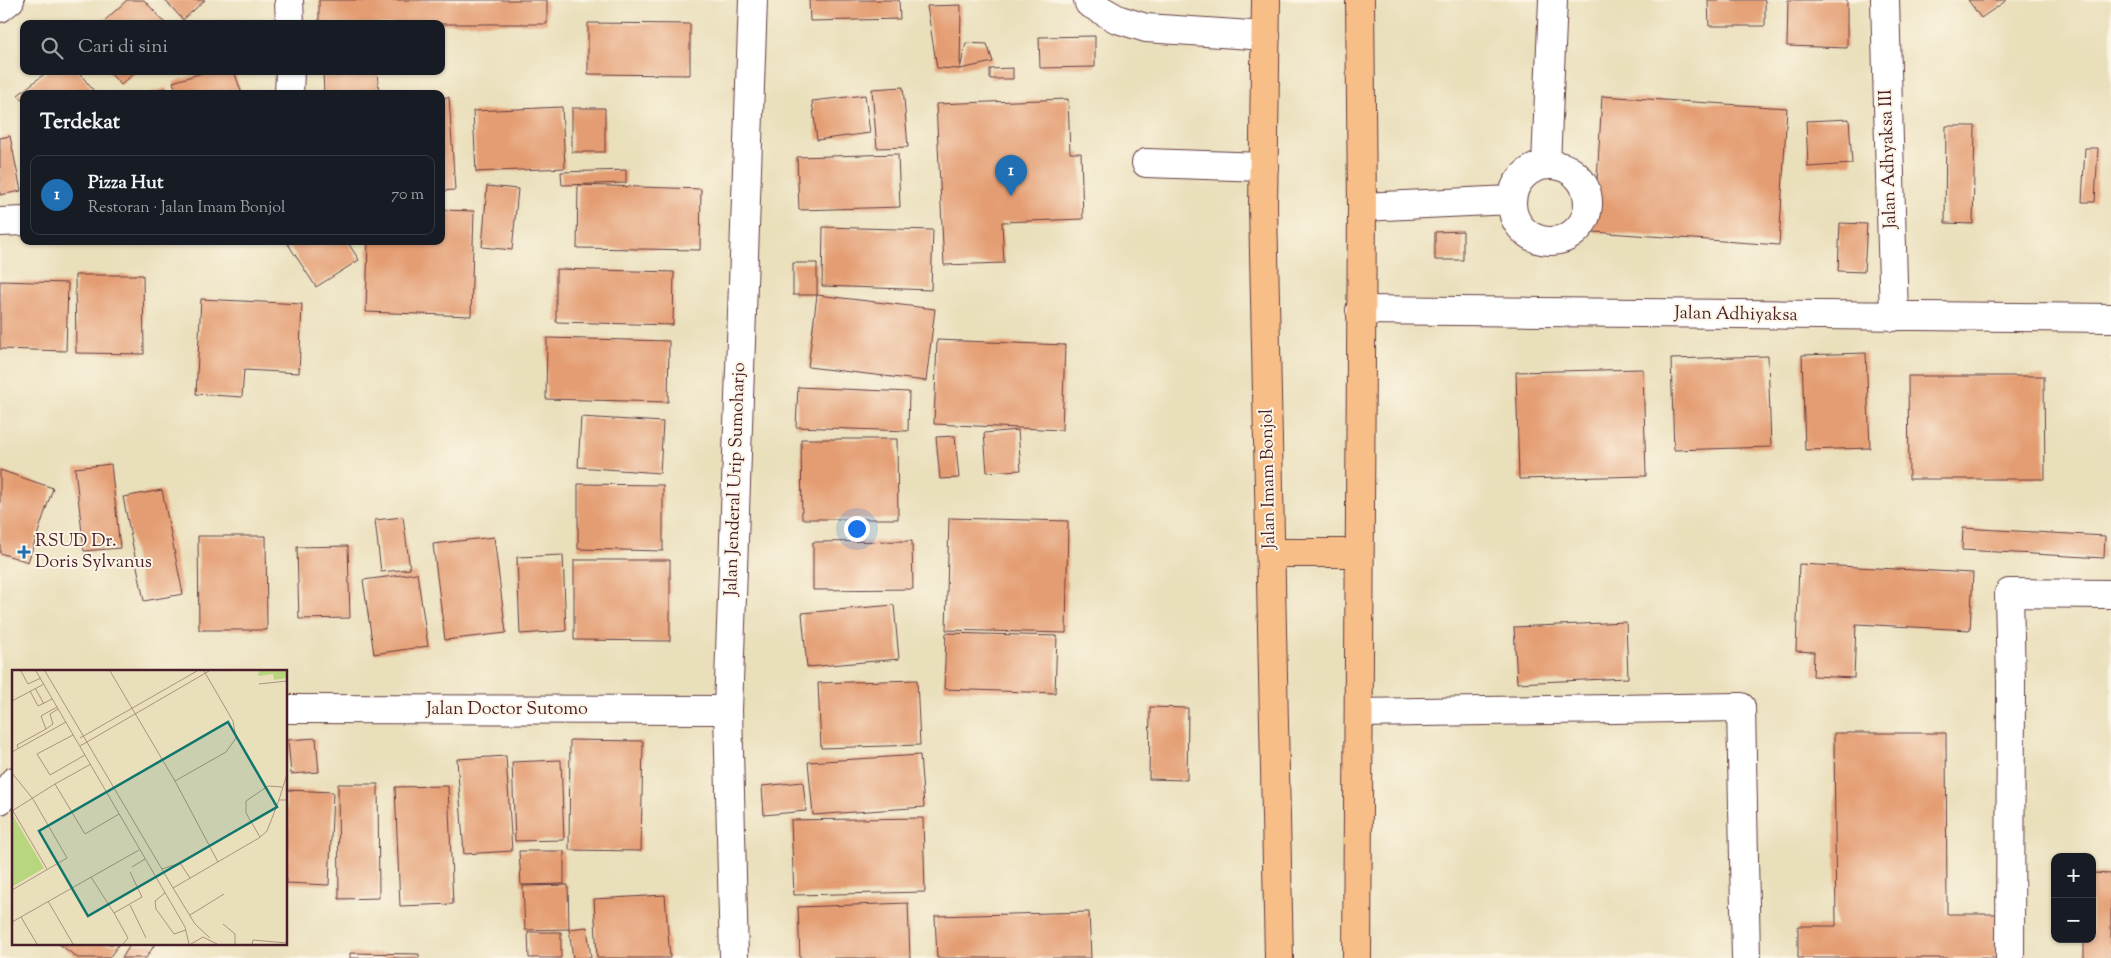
<!DOCTYPE html>
<html lang="id">
<head>
<meta charset="utf-8">
<style>
  body { margin:0; font-family:"Sorts Mill Goudy",serif; background:#20242c; color:#f1f3f6 }
  .controls { position:absolute; right:15px; bottom:15px; display:grid; overflow:hidden; border-radius:10px; box-shadow:0 1px 4px #0004 }
  .controls button { width:45px; height:45px; display:grid; place-items:center; padding:0; border:0; border-bottom:1px solid #363941; background:#171b24; color:#f1f3f6; font:25px sans-serif }
  .you { position:absolute; left:856px; top:528px; width:18px; height:18px; margin:-12px; border:4px solid #fff; border-radius:50%; background:#1a73e8; box-shadow:0 0 0 8px #1a73e833 }
  .badge { display:grid; place-items:center; width:32px; height:32px; border-radius:50%; background:#1f6fb2; color:#fff; font-size:16px; font-weight:700 }
  .pin { position:absolute; translate:-50% -41px; filter:drop-shadow(0 1px 2px #0008) }
  .pin::after { content:''; position:absolute; top:26px; width:18px; height:15px; background:inherit; clip-path:polygon(0 0,100% 0,50% 100%) }
  .list { margin:0; padding:0; list-style:none }
  h2 { display:flex; justify-content:space-between; align-items:center; height:65px; margin:0; padding:0 20px; font-size:21px }
  h2 small { font-size:16px; font-weight:400; color:#9ea1a6 }
  .list li { display:grid; grid-template-columns:32px 1fr auto; gap:15px; align-items:center; box-sizing:border-box; height:80px; margin:0 10px 10px; padding:0 10px; border:1px solid #363941; border-radius:10px }
  .list b { display:block; font-size:19px; white-space:nowrap }
  .list p { margin:0; font-size:16px; white-space:nowrap; color:#9ea1a6 }
  .list em { font-size:16px; font-style:normal; color:#9ea1a6 }
  .icon { flex:none; width:28px; height:28px; fill:none; stroke:currentColor; stroke-width:2; stroke-linecap:round; stroke-linejoin:round }
  .map { position:relative; flex:none; width:2111px; height:958px; overflow:hidden }
  .search { position:absolute; background:#171b24; box-shadow:0 1px 4px #0004; left:20px; top:20px; width:425px; height:55px; display:flex; align-items:center; gap:12px; box-sizing:border-box; padding:0 18px; border-radius:10px; color:#9ea1a6; font-size:19px }
  .panel { position:absolute; background:#171b24; box-shadow:0 1px 4px #0004; left:20px; top:90px; width:425px; height:155px; border-radius:10px }
  .map>svg:first-child { display:block }
</style>
</head>
<body>
<div class="map">
<svg width="2111" height="958" viewBox="0 0 2111 958">
  <rect width="100%" height="100%" fill="#fcf5e5"/>
  <filter id="ink" filterUnits="userSpaceOnUse"><feTurbulence type="fractalNoise" baseFrequency=".02" numOctaves="2"/><feDisplacementMap in="SourceGraphic" scale="10" xChannelSelector="R" yChannelSelector="G"/><feConvolveMatrix kernelMatrix="1 2 1 2 8 2 1 2 1" color-interpolation-filters="sRGB"/></filter>
  <filter id="wash" filterUnits="userSpaceOnUse"><feTurbulence type="fractalNoise" baseFrequency=".0096" numOctaves="4" result="noise"/><feDisplacementMap in="SourceGraphic" scale="20" xChannelSelector="R" yChannelSelector="G"/><feGaussianBlur stdDeviation="1.12" result="paint"/><feColorMatrix in="noise" values="0 0 0 0 0 0 0 0 0 0 0 0 0 0 0 0 0 1.4 0 .05"/><feComposite in="paint" operator="in"/></filter>
  <g filter="url(#wash)">
    <rect width="100%" height="100%" fill="#eadfbb"/>
    <g id="blocks">
      <path fill="#e49d72" d="M127,0H144L166,24H101Z
        M165,0H205L183,20Z
        M319,0H547V24H319Z
        M809,0H899L900,19L810,21Z
        M1708,0H1765V26H1709Z
        M1788,0H1847V48L1787,46Z
        M1968,0H2007L1981,18Z
        M961,5L960,69L966,43L987,44L993,62L960,69L937,68L927,6Z
        M588,23L690,24V75L588,74Z
        M1095,36V67L1040,68L1039,37Z
        M1013,68V79H990V69Z
        M48,71H78L96,94H24V102L18,95Z
        M108,71H137L121,85Z
        M208,71H234L242,94H177L173,82Z
        M323,71H377L379,94H324Z
        M903,87L908,147L877,148L872,89Z
        M166,88L167,94H150V93Z
        M865,95L870,133L817,140L812,101Z
        M1602,96L1787,108L1779,245L1594,232Z
        M449,97L455,190L441,191V98Z
        M1068,99L1070,153H1081L1083,219L1002,222L1004,263L944,265L936,104Z
        M562,107L565,168L476,172L473,111Z
        M572,108H605V152H572Z
        M1849,119L1852,164L1808,167L1806,121Z
        M1946,126H1975L1973,224L1945,223Z
        M10,136L21,191L0,195V138Z
        M2085,148H2098L2095,202H2082Z
        M898,154L900,207L799,210L797,157Z
        M626,170V183L562,185L561,172Z
        M578,185L701,189L700,250L577,248Z
        M487,186L518,189L512,250L482,247Z
        M441,210L474,211L471,316L366,312L368,241H441Z
        M1840,223L1867,224L1864,272L1838,271Z
        M823,227L933,230L931,290L822,286Z
        M1463,231V260H1435V232Z
        M286,241H347L359,260L316,287Z
        M793,263H817V295H793Z
        M556,269L674,272L673,325L556,322Z
        M75,275H143L144,354L76,353Z
        M0,281L68,283L66,351L0,349Z
        M817,295L935,309L926,381L808,367Z
        M201,299L302,304L299,373L244,370L242,397L196,394Z
        M547,338L669,341L668,402L546,399Z
        M937,340L1065,345L1062,430L934,424Z
        M1866,353L1870,448L1805,450L1802,355Z
        M1768,356L1771,447L1674,450L1671,359Z
        M1643,369L1646,476L1519,479L1516,372Z
        M1908,376H2044L2045,479H1909Z
        M798,387L909,392L908,431L796,427Z
        M581,417L663,422L660,473L578,467Z
        M1018,430L1021,470L987,472L984,433Z
        M955,436L959,478L940,479L936,437Z
        M801,439H897L898,519H802Z
        M111,464L120,548L84,551L75,468Z
        M0,470L53,488L28,562L0,553Z
        M578,484L663,485V551L578,549Z
        M162,490L183,594L144,601L123,497Z
        M403,517L410,569L381,572L375,520Z
        M949,518L1068,521L1066,633L946,630Z
        M1963,528L2105,536L2104,558L1962,550Z
        M198,536H266L267,630H199Z
        M494,537L506,633L445,640L433,544Z
        M912,541L913,589L813,590V542Z
        M348,546L350,618L299,619L297,547Z
        M563,555L566,631L520,634L517,557Z
        M574,560H670V641L574,640Z
        M1799,564L1973,573L1970,630L1856,624L1854,678L1813,676L1814,652L1796,651Z
        M417,573L428,646L374,654L363,580Z
        M894,605L899,659L807,667L802,613Z
        M1626,622L1628,678L1517,683L1514,627Z
        M946,633L1057,636L1055,693L944,689Z
        M917,680L920,745L821,748L818,683Z
        M1150,707L1188,708L1187,780L1149,779Z
        M1834,733H1946L1947,914H1996V958H1798V926H1836Z
        M316,738L319,772L291,774L288,740Z
        M570,740L643,741L641,851L569,850Z
        M920,755L924,807L813,815L808,762Z
        M506,756L512,851L464,854L457,759Z
        M561,760L564,840L515,841L512,762Z
        M803,782L806,811L764,815L762,786Z
        M338,784H378L379,898L339,899Z
        M448,786L453,904L400,906L395,787Z
        M286,790L333,792L329,885L286,883Z
        M923,818L925,892L794,895L791,820Z
        M519,851H564V884L521,885Z
        M2092,873L2111,874V958H2084V939H2092Z
        M568,885L569,929L525,930L523,886Z
        M665,895L670,958H597L594,899Z
        M908,903L910,958H800L798,907Z
        M1089,912L1091,958H937L935,916Z
        M587,927L591,958H573L569,929Z
        M528,932H561V958H529Z
        M59,944H119L109,958H78Z
        M131,944H155L146,958H122Z
        M350,953L419,954V958H350Z"/>
    </g>
  </g>
  <g filter="url(#ink)">
    <use href="#blocks" fill-opacity="0" stroke="#623c41" stroke-width="1"/>
    <g fill="none" stroke-linecap="round" stroke-linejoin="round">
      <defs>
        <path id="minor" d="M289,0L290,24
          M1088,0L1089,3L1117,19L1146,28L1266,36
          M1885,0L1894,317
          M0,8L10,0
          M289,94L290,71
          M1146,163L1264,167
          M1546,164L1553,0
          M1512 203a38 38 0 1 1 76 0a38 38 0 1 1-76 0Z
          M1362,207L1511,200
          M0,222L24,221
          M1360,310L2111,318
          M286,709L728,710
          M1359,713L1741,707L1746,958
          M0,800L14,781
          M734,958L728,710L753,0
          M2010,958L2011,684L2009,593L2111,594"/>
        <path id="highway" d="M1266,0L1263,206L1279,958
          M1270,553H1359
          M1357,958L1362,207L1360,0"/>
      </defs>
      <use href="#minor" stroke="#623c41" stroke-width="30"/>
      <use href="#highway" stroke="#623c41" stroke-width="30"/>
      <use href="#minor" stroke="#fff" stroke-width="28"/>
      <use href="#highway" stroke="#f7be87" stroke-width="28"/>
    </g>
  </g>
  <path fill="#1f6fb2" stroke="#fcf5e5" stroke-width="2" d="M21.5 544.5h5v5h5v5h-5v5h-5v-5h-5v-5h5z"/>
  <g text-anchor="middle" dominant-baseline="central" stroke-width="4" stroke-linejoin="round" paint-order="stroke">
    <g font-size="18" fill="#4a1f2b" stroke="#fcf5e5">
      <text transform="translate(1889 159) rotate(-92)">Jalan Adhyaksa III</text>
      <text transform="translate(1736 315) rotate(1)">Jalan Adhiyaksa</text>
      <text transform="translate(736 479) rotate(-88)">Jalan Jenderal Urip Sumoharjo</text>
      <text transform="translate(1269 479) rotate(-91)">Jalan Imam Bonjol</text>
      <text x="507" y="710">Jalan Doctor Sutomo</text>
    </g>
    <g font-size="18" fill="#4a1f2b" stroke="#fcf5e5" text-anchor="start">
      <text x="35" y="542">RSUD Dr.<tspan x="35" dy="21">Doris Sylvanus</tspan></text>
    </g>
  </g>
  <g transform="translate(12 670)">
    <rect width="275" height="275" fill="#eadfbb"/>
    <path d="M247,1H275V8L262,10L261,4L246,6ZM0,144L32,198L0,217Z" fill="#b8d67d"/>
    <path fill="none" stroke="#aa9281" stroke-width="1" d="M9,1L16,14L29,8M24,1L173,257L177,274M33,1L161,218L183,254L198,268M98,1L163,111L206,192M247,14L275,11M23,18L32,34M18,21L26,36L40,29M0,31L32,14M45,37L29,46L34,59L41,54L38,44L46,39M61,65L25,84L38,105L73,85M68,68L185,1M68,76L197,1M6,78L5,75L34,59M0,82L54,52M0,103L21,129L55,188L0,220M163,111L214,82L224,68L221,51L192,1M43,114L79,94M267,130L275,104M0,141L43,114L73,164L107,144M1,141L35,199M248,167L234,143V131L256,116L270,117M120,197L133,189M150,199L168,193L178,208M79,207L102,243L130,227L118,202M161,218L247,168L255,161L267,130H275M153,223L143,231L144,239L162,264L174,260M36,231L61,274M118,235L134,268M102,243L116,268L111,274M178,245L212,224M9,247L25,274M0,252L127,180M211,254L223,264V274M179,274L191,267L205,274M240,274L241,270L275,273"/>
    <path fill="#0f766e" fill-opacity="0.15" stroke="#0f766e" stroke-width="2.5" d="M216,52L265,137L76,246L27,161Z"/>
    <rect width="275" height="275" fill="none" stroke="#4a1f2b" stroke-width="2.5"/>
  </g>
</svg>
<div class="controls">
<button>+</button>
<button>−</button>
</div>
<div class="you"></div>
<div class="pin badge" style="left:1011px;top:196px">1</div>
<div class="search"><svg class="icon" aria-label="search" viewBox="0 0 24 24"><circle cx="10" cy="10" r="6"/><path d="M15 15l6 6"/></svg>Cari di sini</div>
<section class="panel">
<h2>Terdekat<small></small></h2>
<ul class="list">
<li><span class="badge">1</span><div><b>Pizza Hut</b><p>Restoran · Jalan Imam Bonjol</p></div><em>70 m</em></li>
</ul>
</section>
</div>
</body>
</html>
